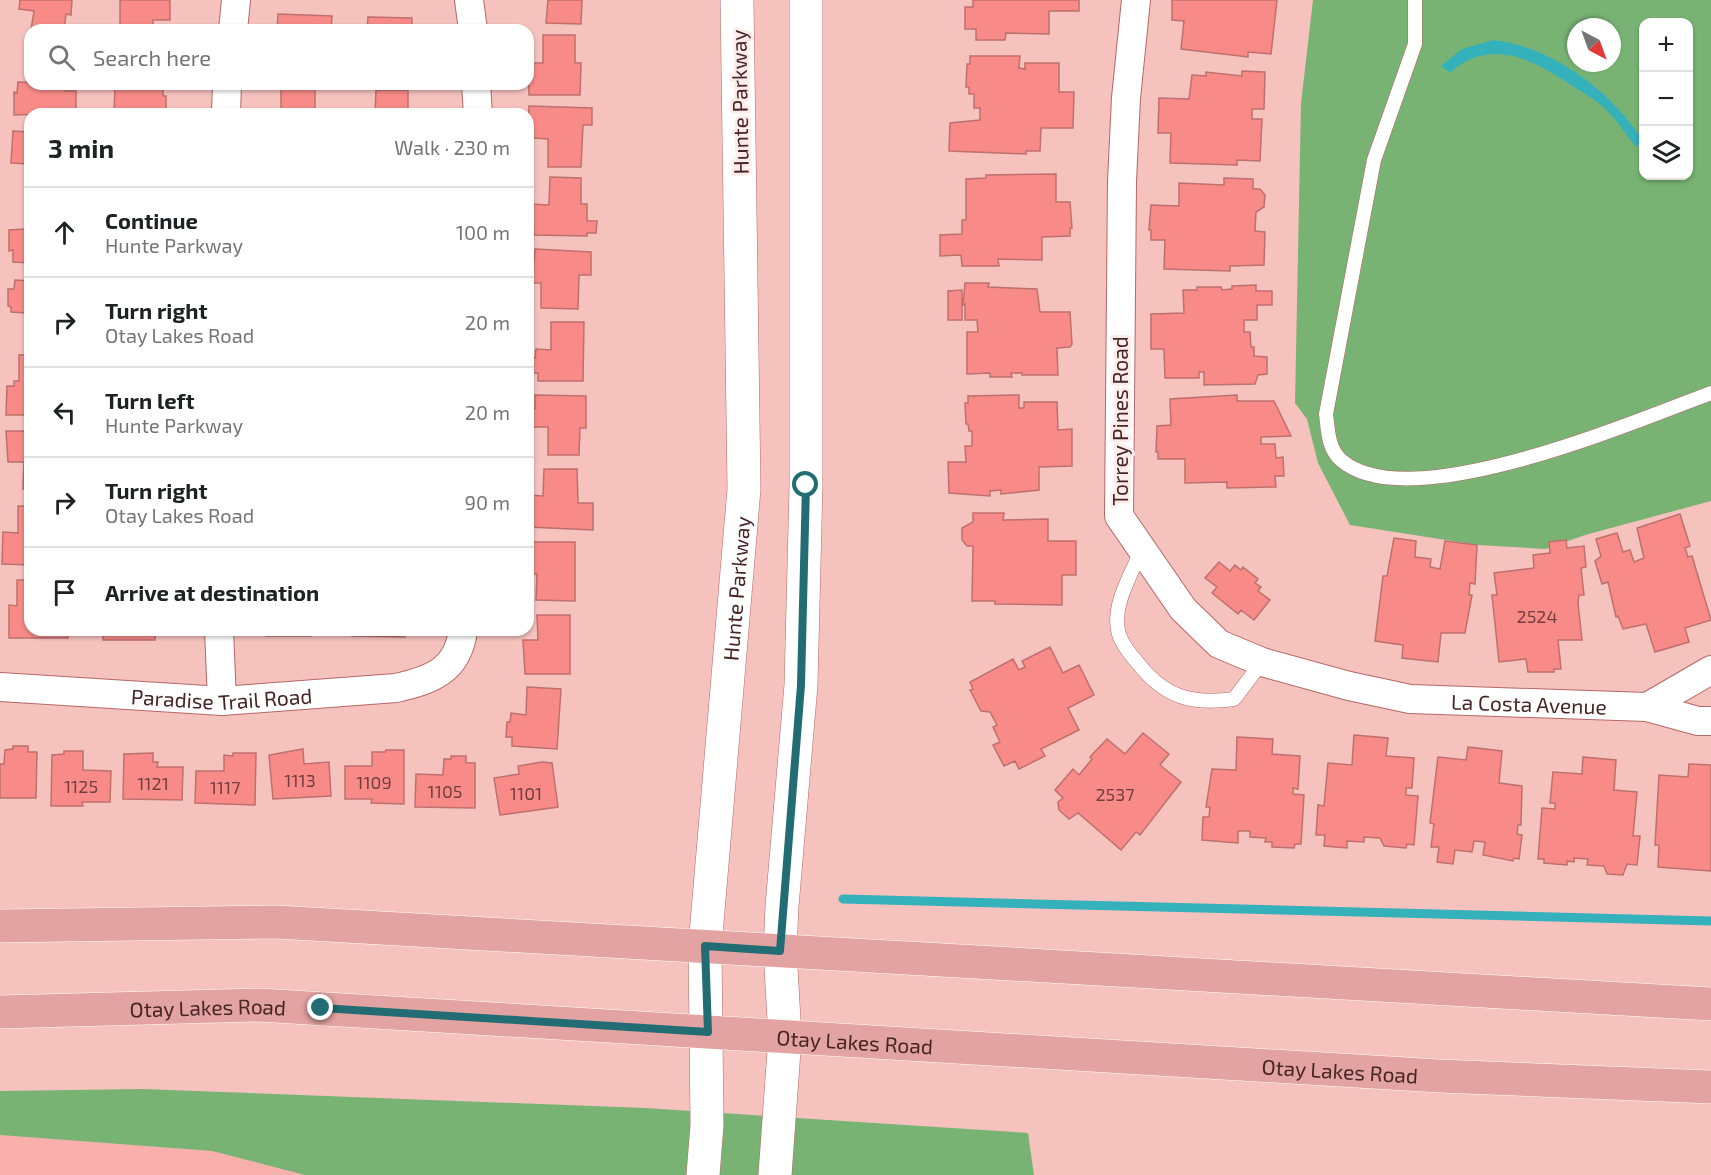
<!DOCTYPE html>
<html lang="en">
<head>
<meta charset="utf-8">
<style>
  body { margin:0; font-family:"Exo 2",sans-serif; background:#f6f6f6; color:#202124 }
  .controls { position:absolute; right:18px; top:18px; display:grid; overflow:hidden; border-radius:12px; box-shadow:0 2px 4px #0004 }
  .controls button { width:54px; height:54px; display:grid; place-items:center; padding:0; border:0; border-bottom:2px solid #e0e0e0; background:#fff; color:#202124; font:30px sans-serif }
  .compass { position:absolute; left:1567px; top:18px; width:54px; height:54px; border-radius:50%; background:#fff; box-shadow:0 2px 4px #0004; rotate:139deg }
  .stop { position:absolute; width:18px; height:18px; margin:-14px; border:4px solid #226d73; border-radius:50%; background:#fff }
  .stop.end { background:#226d73; border-color:#fff; box-shadow:0 2px 6px #0008 }
  .list { margin:0; padding:0; list-style:none }
  h2 { display:flex; justify-content:space-between; align-items:center; height:78px; margin:0; padding:0 24px; font-size:26px }
  h2 small { font-size:20px; font-weight:400; color:#757577 }
  .list li { display:grid; grid-template-columns:39px 1fr auto; gap:18px; align-items:center; box-sizing:border-box; height:90px; padding:0 24px; border-top:2px solid #e0e0e0 }
  .list b { display:block; font-size:22px; white-space:nowrap }
  .list p { margin:0; font-size:20px; white-space:nowrap; color:#757577 }
  .list em { font-size:20px; font-style:normal; color:#757577 }
  .icon { flex:none; width:33px; height:33px; fill:none; stroke:currentColor; stroke-width:2; stroke-linecap:round; stroke-linejoin:round }
  .map { position:relative; flex:none; width:1711px; height:1175px; overflow:hidden }
  .search { position:absolute; background:#fff; box-shadow:0 2px 4px #0004; left:24px; top:24px; width:510px; height:66px; display:flex; align-items:center; gap:15px; box-sizing:border-box; padding:0 21px; border-radius:18px; color:#757577; font-size:22px }
  .panel { position:absolute; background:#fff; box-shadow:0 2px 4px #0004; left:24px; top:108px; width:510px; height:528px; border-radius:18px }
  .map>svg:first-child { display:block }
</style>
</head>
<body>
<div class="map">
<svg width="1711" height="1175" viewBox="0 0 1711 1175">
  <rect width="100%" height="100%" fill="#f5c2be"/>
  <path fill="#f9afab" d="M0,1135L212,1151L305,1175H0Z"/>
  <path fill="#78b373" fill-rule="evenodd" d="M1313,0H1711V501L1585,535L1546,549L1478,545L1350,525L1318,463L1307,419L1295,403L1301,103ZM1644,22H1688V176H1644ZM1576,27H1612V63H1576Z
    M143,1089L645,1108L1028,1133L1034,1175H305L212,1151L0,1135V1091Z"/>
  <path fill="#35b1bb" d="M1493,40C1553,47 1611,91 1643,141L1636,147C1625,133 1615,117 1601,105C1593,98 1583,93 1574,87C1535,60 1490,36 1450,73L1441,66L1462,49Z"/>
  <g fill="none" stroke-linecap="round" stroke-linejoin="round">
    <path stroke="#35b1bb" stroke-width="9" d="M843,899L1711,921"/>
  </g>
  <path fill="#f88b88" stroke="#be706d" stroke-width="1.5" d="M20,0H72L71,15L66,14L64,30H31L34,11L19,9Z
    M120,0H170V20H153V30H120Z
    M548,0H582L581,24L546,23Z
    M973,0H1079V11H1049V34L1006,33L1005,40H976V29H965V7H973Z
    M1172,0H1277L1271,54L1248,52V57L1181,49L1184,21L1172,20Z
    M278,14L332,16L331,30H277Z
    M368,17L412,18V30H367Z
    M543,35H575V63H581L580,95H529L528,65L530,63H543Z
    M970,56H1020L1019,68L1025,69V63H1059V92H1074L1073,128H1041L1040,151H1026V154L949,151L950,123L980,120V108H974V94H969V87H966L967,64H970Z
    M1242,71L1265,72L1264,109H1252V119H1262L1260,161L1237,160V165L1170,163L1171,133H1158L1159,98L1189,99L1192,75L1206,76V72L1242,76Z
    M18,82L66,84L65,91H76V113L14,115V92L17,93Z
    M115,84L163,86V96H166V114H114Z
    M281,84L315,85V114H276V110H281Z
    M376,90H408V114H375Z
    M529,106L592,108V125H583L581,167H548V139L533,138V129L528,128Z
    M13,131L30,132V191L29,164L11,163Z
    M1056,174V202H1070L1072,228H1070V236L1042,237V260L998,259L999,266H962L961,255L940,256V235L962,234V220H966V179L986,178V175Z
    M550,177L581,178V204H587V221H597L596,233H587V236L534,235L531,204L549,205Z
    M1224,178L1253,179V189H1260L1265,195L1264,207L1256,212L1255,231L1265,232L1264,265L1230,266V271L1164,269L1165,240H1151V230H1149L1151,205L1179,206V183L1224,185Z
    M25,204H30V263L13,262V250L9,251V230L25,229Z
    M535,249L591,252V275H579L578,309L541,308V283H532Z
    M15,280L30,281V341L25,340L26,313L11,312V307L8,306V289H14Z
    M965,283H989L988,287L1037,289L1040,312H1070L1072,344L1070,347L1057,348L1058,375H1022V373H1011L1012,377H990V373L967,374V332H978L977,320H965V304L963,305Z
    M1256,285V291H1272V305H1257V320H1244V332H1250L1251,347H1254V356L1267,357V374L1258,375L1255,384L1204,385V372H1199V378H1165L1164,349H1151V314L1184,313L1183,290H1197V287H1221L1222,290L1232,289V286Z
    M962,290V320H948V291Z
    M551,322H584L583,381H538V373H532V357L535,358L536,349L551,350Z
    M19,355H30V415H6L7,386H14V381H19Z
    M535,395L586,396V428H580L579,455H548V427H530V409H535Z
    M1019,395V408H1024V402H1057L1058,430L1072,429V466L1039,467V490L1001,494V490L990,491V496L949,493L948,462H966L965,446H972V431H969L968,424H966L965,403H968V396Z
    M1237,395V401H1274L1291,436L1261,437V444H1275L1276,458L1283,457L1284,476H1275L1276,487L1227,488V482L1185,483V459H1158V452H1156L1157,426L1171,425L1170,399Z
    M6,431H30V489H23L24,462H8Z
    M544,469H577L578,503H593V530L528,527L529,495L543,496Z
    M18,506H30V565L2,564L3,532L18,533Z
    M973,513H1004L1003,520L1048,519V541H1076V575H1062V605L995,604V601H972L973,546H967L962,540V528L973,522Z
    M1680,514L1690,546L1685,548L1688,557L1692,556L1711,620L1685,628L1689,642L1655,652L1646,624L1623,629L1618,616L1616,617L1608,582L1602,584L1595,561L1601,556L1596,539L1617,533L1623,552L1630,550L1634,562L1644,558L1637,528Z
    M1394,538L1416,541L1415,557L1431,559L1430,567L1440,569L1445,541L1477,545L1475,584L1470,583L1469,595H1472L1465,633H1441L1438,662L1402,658L1403,645L1375,641L1383,576H1387Z
    M1566,540L1567,548L1584,546L1586,567L1581,568L1584,595H1579L1578,603L1582,640H1558L1561,669H1554V672H1528L1526,659L1499,662L1492,595H1497L1494,573L1534,568L1533,555L1550,553L1549,542Z
    M528,542H575V601L536,600L537,574H528Z
    M1219,562L1230,571L1235,565L1241,570L1243,567L1258,579L1255,583L1261,587L1258,591L1270,600L1254,620L1241,610L1238,614L1212,593L1217,587L1205,578Z
    M17,580H30V630H68V638H9V605L17,606Z
    M537,615H570V674H525L523,640H538Z
    M103,630H155V640H103Z
    M266,630H311V636H266Z
    M352,630H405V637L352,636Z
    M1050,647L1063,673L1079,665L1094,695L1068,708L1079,730L1041,749L1045,756L1019,769L1015,761L1004,766L993,745L1000,742L993,727L997,725L990,712L981,711L970,690L973,689L970,682L1013,659L1019,670L1025,667L1022,661Z
    M527,687L561,689L557,749L512,746V737H506L507,722H510L511,713L526,715Z
    M1143,733L1169,754L1160,765L1181,782L1140,835L1136,832L1121,850L1078,813L1069,819L1059,810L1058,802L1063,798L1055,790L1073,769L1079,775L1092,759L1090,757L1107,739L1125,754Z
    M1354,735L1388,738L1386,756L1414,758L1412,788H1406V795L1418,796L1414,845L1407,844L1406,848L1384,846L1380,838L1364,837V842L1347,841V848L1324,846L1325,835H1316L1318,805L1324,806L1328,763L1352,765Z
    M1237,737L1273,739L1272,754L1300,756L1298,789L1293,788V794L1304,795L1301,844H1295L1294,848L1272,847V842H1265L1266,838L1250,837V831H1238V843L1202,840L1203,817H1209L1210,807H1206L1212,769L1236,770Z
    M13,746H28V752H37L36,798H0V764H4L5,750L13,749Z
    M1468,747L1502,751L1499,783L1522,786L1521,825H1518L1517,834L1522,835L1519,859L1514,858L1513,861L1483,855L1485,842L1474,841L1472,852L1455,850L1453,864L1437,862L1439,847H1431L1434,824L1430,823L1438,757L1466,760Z
    M303,749L304,764L329,762L331,796L273,799L269,755Z
    M386,750H404V804L371,803L372,799H345V766H372V752H385Z
    M64,751H83V770L111,771L110,802H82L83,806H51L52,755L64,754Z
    M153,753V762H158L157,767H183L182,800L123,799L124,754Z
    M233,753H256L255,805L195,803L196,771H224V755L233,756Z
    M451,756H466V763H475V808L415,807L416,774L443,775L444,759H451Z
    M1583,757L1616,760L1614,790L1637,792L1633,836H1640L1637,865L1627,864L1623,875L1607,874L1604,866L1587,865L1588,859L1574,858V862L1567,861V865L1544,863V859H1538L1542,808L1555,809V803H1550L1553,772L1582,774Z
    M542,762L552,763L558,807L500,815L494,778L519,774L518,766Z
    M1689,764L1711,765V871L1658,867L1659,845H1655L1659,775L1688,777Z"/>
  <g fill="none" stroke-linecap="round" stroke-linejoin="round">
    <defs>
      <path id="lane" d="M1415,0V44L1374,160L1326,414C1328,430 1328,449 1341,460C1408,519 1635,421 1711,393
        M1141,551C1131,575 1113,603 1118,630C1120,642 1129,653 1137,662C1164,697 1191,705 1234,699L1262,662"/>
      <g id="street">
        <path d="M469,0L473,30"/>
        <path id="s1" d="M1136,0L1126,98L1122,181L1119,516L1183,609L1219,644L1262,662L1349,686L1410,699L1647,707L1698,721H1711"/>
        <path d="M233,30L236,0"/>
        <path d="M476,84L478,114"/>
        <path d="M226,114L227,84"/>
        <path d="M219,630L222,701"/>
        <path id="s2" d="M0,687L222,701L396,688C431,680 458,671 463,630"/>
        <path d="M1647,707L1711,670"/>
      </g>
      <g id="secondary">
        <path id="s3" d="M703,1175L707,1125L705,946L744,489L737,0"/>
        <path d="M775,1175L785,1037L780,951L782,906L801,685L806,485V0"/>
      </g>
      <g id="primary">
        <path d="M0,926L276,922L1711,1004"/>
        <path id="s4" d="M0,1012L259,1005L1439,1076L1711,1087"/>
      </g>
    </defs>
    <use href="#lane" stroke="#b56866" stroke-width="15"/>
    <use href="#street" stroke="#b56866" stroke-width="30"/>
    <use href="#secondary" stroke="#b56866" stroke-width="34"/>
    <use href="#primary" stroke="#fff" stroke-width="34"/>
    <use href="#lane" stroke="#fff" stroke-width="14"/>
    <use href="#street" stroke="#fff" stroke-width="28"/>
    <use href="#secondary" stroke="#fff" stroke-width="33"/>
    <use href="#primary" stroke="#e3a3a2" stroke-width="33"/>
  </g>
  <g fill="none" stroke-linecap="round" stroke-linejoin="round">
    <path stroke="#226d73" stroke-width="8" d="M321,1008L708,1032L705,946L780,951L801,685L806,485"/>
  </g>
  <g text-anchor="middle" dominant-baseline="central" stroke-width="6" stroke-linejoin="round" paint-order="stroke">
    <g font-size="18" fill="#733f3e">
      <text x="1537" y="616">2524</text>
      <text x="300" y="780">1113</text>
      <text x="374" y="782">1109</text>
      <text x="153" y="783">1121</text>
      <text x="81" y="786">1125</text>
      <text x="225" y="787">1117</text>
      <text x="445" y="791">1105</text>
      <text x="526" y="793">1101</text>
      <text x="1115" y="794">2537</text>
    </g>
    <g font-size="21" fill="#472625" stroke="#feeceb">
      <text transform="translate(739 102) rotate(-91)">Hunte Parkway</text>
      <text transform="translate(1119 421) rotate(-90)">Torrey Pines Road</text>
      <text stroke="none"><textPath href="#s3" startOffset="588">Hunte Parkway</textPath></text>
      <text stroke="none"><textPath href="#s2" startOffset="222">Paradise Trail Road</textPath></text>
      <text stroke="none"><textPath href="#s1" startOffset="998">La Costa Avenue</textPath></text>
      <text stroke="none"><textPath href="#s4" startOffset="208">Otay Lakes Road</textPath></text>
      <text stroke="none"><textPath href="#s4" startOffset="856">Otay Lakes Road</textPath></text>
      <text stroke="none"><textPath href="#s4" startOffset="1342">Otay Lakes Road</textPath></text>
    </g>
  </g>
</svg>
<div class="controls">
<button>+</button>
<button>−</button>
<button><svg class="icon" aria-label="layers" viewBox="0 0 24 24"><path d="M12 4l9 5-9 5-9-5zM3 14l9 5 9-5"/></svg></button>
</div>
<svg class="compass" viewBox="-18 -18 36 36"><path d="M0-13l5 13h-10z" fill="#e53935"/><path d="M0 13l5-13h-10z" fill="#757577"/></svg>
<div class="stop" style="left:806px;top:485px"></div>
<div class="stop end" style="left:321px;top:1008px"></div>
<div class="search"><svg class="icon" aria-label="search" viewBox="0 0 24 24"><circle cx="10" cy="10" r="6"/><path d="M15 15l6 6"/></svg>Search here</div>
<section class="panel">
<h2>3 min<small>Walk · 230 m</small></h2>
<ul class="list">
<li><svg class="icon" aria-label="ahead" viewBox="0 0 24 24"><path d="M12 20V5M6 11l6-6 6 6"/></svg><div><b>Continue</b><p>Hunte Parkway</p></div><em>100 m</em></li>
<li><svg class="icon" aria-label="right" viewBox="0 0 24 24"><path d="M7 20v-9h11M14 6l5 5-5 5"/></svg><div><b>Turn right</b><p>Otay Lakes Road</p></div><em>20 m</em></li>
<li><svg class="icon" aria-label="left" viewBox="0 0 24 24"><path d="M17 20v-9H6M10 6l-5 5 5 5"/></svg><div><b>Turn left</b><p>Hunte Parkway</p></div><em>20 m</em></li>
<li><svg class="icon" aria-label="right" viewBox="0 0 24 24"><path d="M7 20v-9h11M14 6l5 5-5 5"/></svg><div><b>Turn right</b><p>Otay Lakes Road</p></div><em>90 m</em></li>
<li><svg class="icon" aria-label="arrive" viewBox="0 0 24 24"><path d="M6 21V4h12l-3 4 3 4H6"/></svg><div><b>Arrive at destination</b></div></li>
</ul>
</section>
</div>
</body>
</html>
